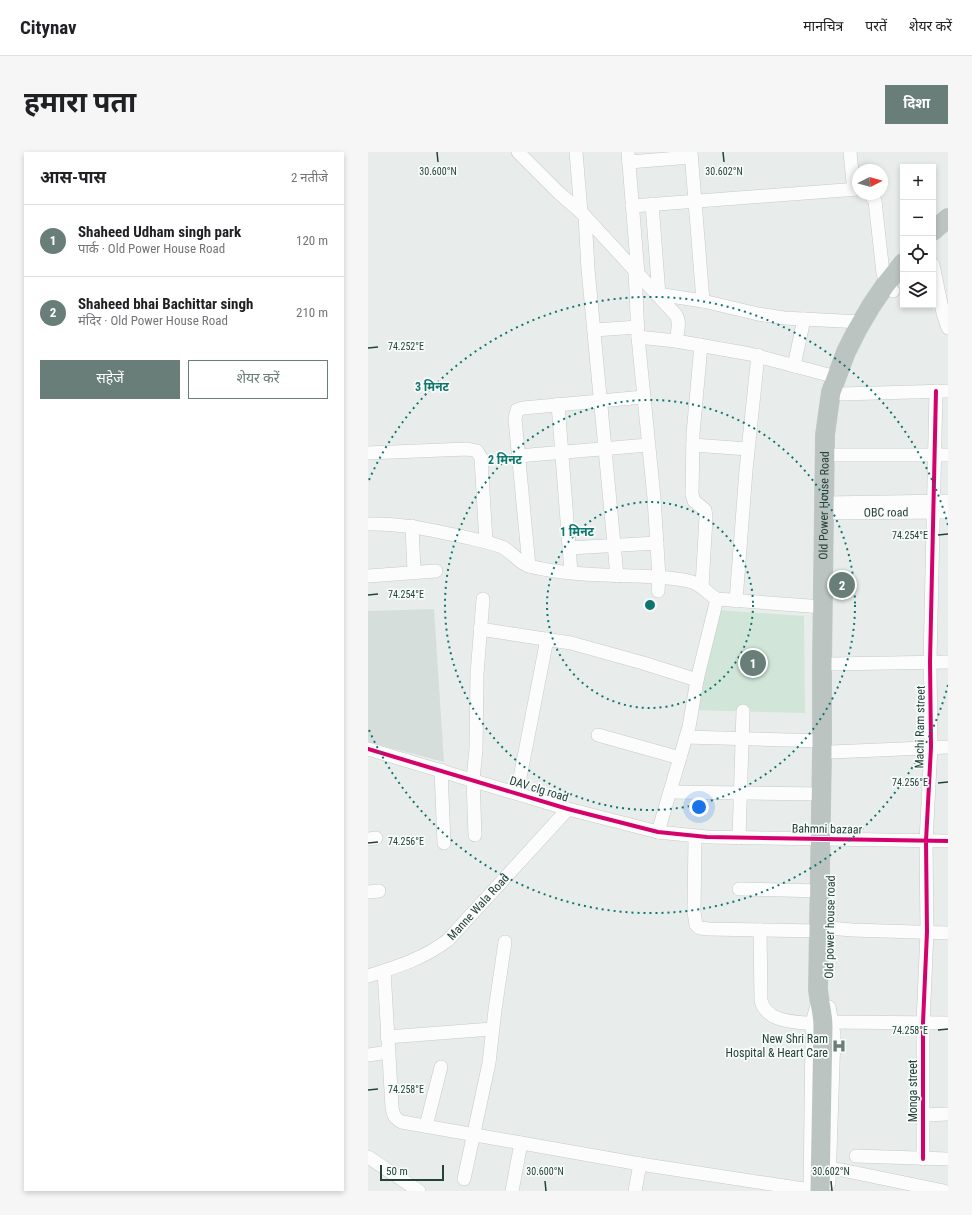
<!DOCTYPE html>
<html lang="hi">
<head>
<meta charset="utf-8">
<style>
  body { margin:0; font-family:"Roboto Condensed","Noto Sans Devanagari",sans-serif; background:#f6f6f6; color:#202124 }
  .controls { position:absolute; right:12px; top:12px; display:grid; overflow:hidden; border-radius:0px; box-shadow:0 2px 6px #0003 }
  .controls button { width:36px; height:36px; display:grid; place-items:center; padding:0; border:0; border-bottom:1px solid #e0e0e0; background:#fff; color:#202124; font:20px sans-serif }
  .compass { position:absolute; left:484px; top:12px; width:36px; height:36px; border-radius:50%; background:#fff; box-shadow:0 2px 6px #0003; rotate:84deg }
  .scale { position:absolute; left:12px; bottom:10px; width:64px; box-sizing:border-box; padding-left:4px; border:2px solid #24423a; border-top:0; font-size:11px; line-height:14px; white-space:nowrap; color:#24423a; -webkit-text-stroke:3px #f7fbf9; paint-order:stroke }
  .you { position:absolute; left:331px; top:655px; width:14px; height:14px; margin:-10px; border:3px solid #fff; border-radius:50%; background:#1a73e8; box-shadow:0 0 0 6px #1a73e833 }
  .badge { display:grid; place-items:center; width:26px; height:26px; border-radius:50%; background:#697e78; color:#fff; font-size:13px; font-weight:700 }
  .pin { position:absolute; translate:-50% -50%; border:2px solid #fff; box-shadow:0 1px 4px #0006 }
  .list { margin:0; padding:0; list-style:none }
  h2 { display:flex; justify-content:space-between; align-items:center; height:52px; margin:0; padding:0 16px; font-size:17px }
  h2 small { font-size:13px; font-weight:400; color:#757577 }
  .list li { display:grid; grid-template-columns:26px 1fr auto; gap:12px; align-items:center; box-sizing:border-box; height:72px; padding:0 16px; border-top:1px solid #e0e0e0 }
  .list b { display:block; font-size:15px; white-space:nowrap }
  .list p { margin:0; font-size:13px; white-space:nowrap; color:#757577 }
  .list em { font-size:13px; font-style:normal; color:#757577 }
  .actions { display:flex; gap:8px; padding:12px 16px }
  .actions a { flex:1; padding:9px 0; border:1px solid #697e78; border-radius:0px; text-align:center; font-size:14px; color:#697e78 }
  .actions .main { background:#697e78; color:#fff }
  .icon { flex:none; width:22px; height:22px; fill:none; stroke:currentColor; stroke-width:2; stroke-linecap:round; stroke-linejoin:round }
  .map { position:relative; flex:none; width:580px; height:1039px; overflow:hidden; border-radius:0px }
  header { display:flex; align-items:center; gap:24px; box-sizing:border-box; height:56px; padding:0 20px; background:#fff; border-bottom:1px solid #e0e0e0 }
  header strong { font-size:19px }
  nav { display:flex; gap:22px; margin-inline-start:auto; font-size:14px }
  .intro { display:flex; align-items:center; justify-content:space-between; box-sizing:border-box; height:96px; padding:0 24px }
  h1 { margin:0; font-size:28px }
  .button { padding:10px 18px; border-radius:0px; background:#697e78; color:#fff; font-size:14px; font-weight:700 }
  main { display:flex; gap:24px; padding:0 24px }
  aside { flex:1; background:#fff; border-radius:0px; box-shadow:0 2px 6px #0003 }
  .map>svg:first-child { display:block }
</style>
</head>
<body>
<header>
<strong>Citynav</strong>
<nav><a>मानचित्र</a><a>परतें</a><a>शेयर करें</a></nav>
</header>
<div class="intro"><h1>हमारा पता</h1><a class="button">दिशा</a></div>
<main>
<aside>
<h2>आस-पास<small>2 नतीजे</small></h2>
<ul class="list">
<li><span class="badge">1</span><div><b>Shaheed Udham singh park</b><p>पार्क · Old Power House Road</p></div><em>120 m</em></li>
<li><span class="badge">2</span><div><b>Shaheed bhai Bachittar singh</b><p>मंदिर · Old Power House Road</p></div><em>210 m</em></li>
</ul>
<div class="actions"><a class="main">सहेजें</a><a>शेयर करें</a></div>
</aside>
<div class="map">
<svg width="580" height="1039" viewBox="0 0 580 1039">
  <rect width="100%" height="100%" fill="#e8edeb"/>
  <path fill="#d6dedb" d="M66,457L76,610L0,590V459Z"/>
  <path fill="#d1e6d8" d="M350,458L436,464L437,561L320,558Z"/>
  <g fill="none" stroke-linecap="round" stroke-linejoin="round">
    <defs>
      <g id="minor">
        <path d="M150,0L191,41L213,60L308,163C313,171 309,180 308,189"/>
        <path d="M208,0L213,60"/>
        <path d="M260,0L270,122"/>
        <path d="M323,0L335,149"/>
        <path d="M482,0L485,30L486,33L490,36"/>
        <path d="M261,10L323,5"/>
        <path d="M502,42L507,49L515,121L518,132L525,139"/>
        <path d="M284,52L291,143"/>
        <path d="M264,54L490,37"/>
        <path d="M217,64L220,117L249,424"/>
        <path d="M565,113L575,161L580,176"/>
        <path d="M267,118L270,185L286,346L291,425L290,439"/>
        <path d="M289,142L335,149L390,162L416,166L493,170"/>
        <path d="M226,178L270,175"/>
        <path d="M270,185L308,189L382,202L468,225"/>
        <path d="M333,193L325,282L324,342L326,349L337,358L338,366L334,434"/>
        <path d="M426,214L436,167"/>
        <path d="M473,242L580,239"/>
        <path d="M190,252L203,420"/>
        <path d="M325,293L380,297"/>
        <path d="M0,301L99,297L109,299L113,306L118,390"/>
        <path d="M466,303H580"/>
        <path d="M150,304L280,293"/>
        <path d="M457,351L580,349"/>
        <path id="s1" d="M457,361L580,360"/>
        <path d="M0,372C34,371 63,378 96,385C109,388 122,390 134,395C145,400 150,411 161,414C196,423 234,423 270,424C287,425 307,425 324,430C334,433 340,442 349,447L455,455"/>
        <path d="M44,374L46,420"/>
        <path d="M201,396L289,391"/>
        <path d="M161,414L147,267L149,258L155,256L276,245"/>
        <path d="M0,424L68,419"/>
        <path d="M368,449L378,318L390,203"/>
        <path d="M112,477L203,491L275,511L329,528"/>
        <path d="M464,512L580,510"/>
        <path d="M230,583L312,606"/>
        <path d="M318,585L454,589"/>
        <path d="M0,597L200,657L290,680L339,685L580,689"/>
        <path d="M463,600L580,595"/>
        <path d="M73,618L76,691"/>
        <path d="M302,640L454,642"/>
        <path d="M149,641L179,487"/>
        <path d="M290,680L321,575L329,528L349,447"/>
        <path d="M107,683L105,628L108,597L109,522L115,447"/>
        <path d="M327,685L326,760L328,773L332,776L341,777L451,779"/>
        <path d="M371,686L375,559"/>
        <path d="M0,687L8,686"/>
        <path d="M371,737L452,739"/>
        <path d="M0,740L11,739"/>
        <path d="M461,776L484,778L580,781"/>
        <path d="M392,778L393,849C400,871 425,869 445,872"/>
        <path d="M16,819L24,955C25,963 27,967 34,970L272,1012L442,1038"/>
        <path id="s2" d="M0,824C28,815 57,806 80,788L200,657"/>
        <path d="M461,855L466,883L461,1031"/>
        <path d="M457,870L580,871"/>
        <path d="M19,885L124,877"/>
        <path d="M0,903L20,900"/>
        <path d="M555,963L580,962"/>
        <path d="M58,974L73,915"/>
        <path d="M488,1004L580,1007"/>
        <path d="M0,1005L51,1039"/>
        <path d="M555,1007V871L559,780L558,689L563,595L562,510L568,239"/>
        <path d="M462,1017L474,1018L576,1039"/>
        <path d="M96,1027L121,911L127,858L137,790"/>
        <path d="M144,1039L153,991"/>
        <path d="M267,1039L272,1012"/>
        <path d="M442,1039L444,883L445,867L450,850"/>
      </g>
      <g id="highway">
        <path d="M565,79L580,66"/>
        <path id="s3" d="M452,1039L455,874C455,861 451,850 450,837L454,600V512L457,283L460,261L463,240L478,200L489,178L503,154L518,132L535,111"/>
      </g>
    </defs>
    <use href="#minor" stroke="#c5cac8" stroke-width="14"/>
    <use href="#highway" stroke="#c3ccc9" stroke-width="20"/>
    <use href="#minor" stroke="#fcfcfc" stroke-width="13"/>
    <use href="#highway" stroke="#bcc4c2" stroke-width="19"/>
    <defs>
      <path id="cycleway" d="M0,597L200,657L290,680L339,685L580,689
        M555,1007V871L559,780L558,689L563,595L562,510L568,239"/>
    </defs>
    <use href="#cycleway" stroke="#f7fbf9" stroke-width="6"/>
    <use href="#cycleway" stroke="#d6006c" stroke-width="4"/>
  </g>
  <path fill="none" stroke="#24423a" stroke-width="1.5" d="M69,0L70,10M355,0L356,10M0,196L10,195M570,383L580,382M0,443L10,442M570,631L580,630M0,691L10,690M570,878L580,877M0,938L10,937M177,1029L178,1039M463,1029L464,1039"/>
  <g fill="none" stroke="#0f766e" stroke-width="2" stroke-dasharray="2 4">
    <circle cx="282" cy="453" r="103"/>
    <circle cx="282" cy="453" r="205"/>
    <path d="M580 533A308 308 0 0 1 1 578M1 328A308 308 0 0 1 580 373"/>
  </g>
  <defs>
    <symbol id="hospital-bare" viewBox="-9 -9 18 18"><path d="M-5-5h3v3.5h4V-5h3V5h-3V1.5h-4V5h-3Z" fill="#697e78" stroke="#f7fbf9" stroke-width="2.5" paint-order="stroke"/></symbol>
  </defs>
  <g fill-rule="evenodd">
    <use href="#hospital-bare" x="461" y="884" width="20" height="20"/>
  </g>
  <g text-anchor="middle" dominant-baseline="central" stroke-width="3.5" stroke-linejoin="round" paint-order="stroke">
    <g font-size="12" fill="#24423a" stroke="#f7fbf9">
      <text stroke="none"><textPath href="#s3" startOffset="686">Old Power House Road</textPath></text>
      <text stroke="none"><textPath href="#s1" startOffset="61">OBC road</textPath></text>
      <text transform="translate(552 575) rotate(-89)">Machi Ram street</text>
      <text transform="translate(171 637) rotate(17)">DAV clg road</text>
      <text transform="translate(459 677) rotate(1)">Bahmni bazaar</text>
      <text stroke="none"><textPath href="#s2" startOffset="133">Manne Wala Road</textPath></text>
      <text transform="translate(462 775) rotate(-89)">Old power house road</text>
      <text transform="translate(545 939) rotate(-90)">Monga street</text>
    </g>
    <g font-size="12" fill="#24423a" stroke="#f7fbf9" text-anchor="end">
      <text x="460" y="887">New Shri Ram<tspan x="460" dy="14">Hospital &amp; Heart Care</tspan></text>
    </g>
  </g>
  <g font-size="10" text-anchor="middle" fill="#24423a" stroke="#f7fbf9" stroke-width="3.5" stroke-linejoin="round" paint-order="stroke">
    <text x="70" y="23">30.600°N</text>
    <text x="356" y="23">30.602°N</text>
    <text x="38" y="198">74.252°E</text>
    <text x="542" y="387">74.254°E</text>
    <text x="38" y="446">74.254°E</text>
    <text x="542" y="634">74.256°E</text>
    <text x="38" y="693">74.256°E</text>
    <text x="542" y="882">74.258°E</text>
    <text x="38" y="941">74.258°E</text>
    <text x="177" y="1023">30.600°N</text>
    <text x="463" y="1023">30.602°N</text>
  </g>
  <circle cx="282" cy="453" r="6" fill="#0f766e" stroke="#f7fbf9" stroke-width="2"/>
  <g font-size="12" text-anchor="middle" font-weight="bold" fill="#0f766e" stroke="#f7fbf9" stroke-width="3.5" stroke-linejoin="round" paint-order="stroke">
    <text x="64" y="239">3 मिनट</text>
    <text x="137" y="312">2 मिनट</text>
    <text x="209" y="384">1 मिनट</text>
  </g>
</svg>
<div class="controls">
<button>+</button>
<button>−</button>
<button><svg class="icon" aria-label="locate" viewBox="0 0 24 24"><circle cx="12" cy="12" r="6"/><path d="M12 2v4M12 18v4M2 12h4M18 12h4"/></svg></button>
<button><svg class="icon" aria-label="layers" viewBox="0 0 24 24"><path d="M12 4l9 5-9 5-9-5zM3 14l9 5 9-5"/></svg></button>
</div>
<svg class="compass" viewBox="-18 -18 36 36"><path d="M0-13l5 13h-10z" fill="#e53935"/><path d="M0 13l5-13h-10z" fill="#757577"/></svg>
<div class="scale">50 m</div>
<div class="you"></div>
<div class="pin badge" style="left:385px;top:511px">1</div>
<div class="pin badge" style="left:474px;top:433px">2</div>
</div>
</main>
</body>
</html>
